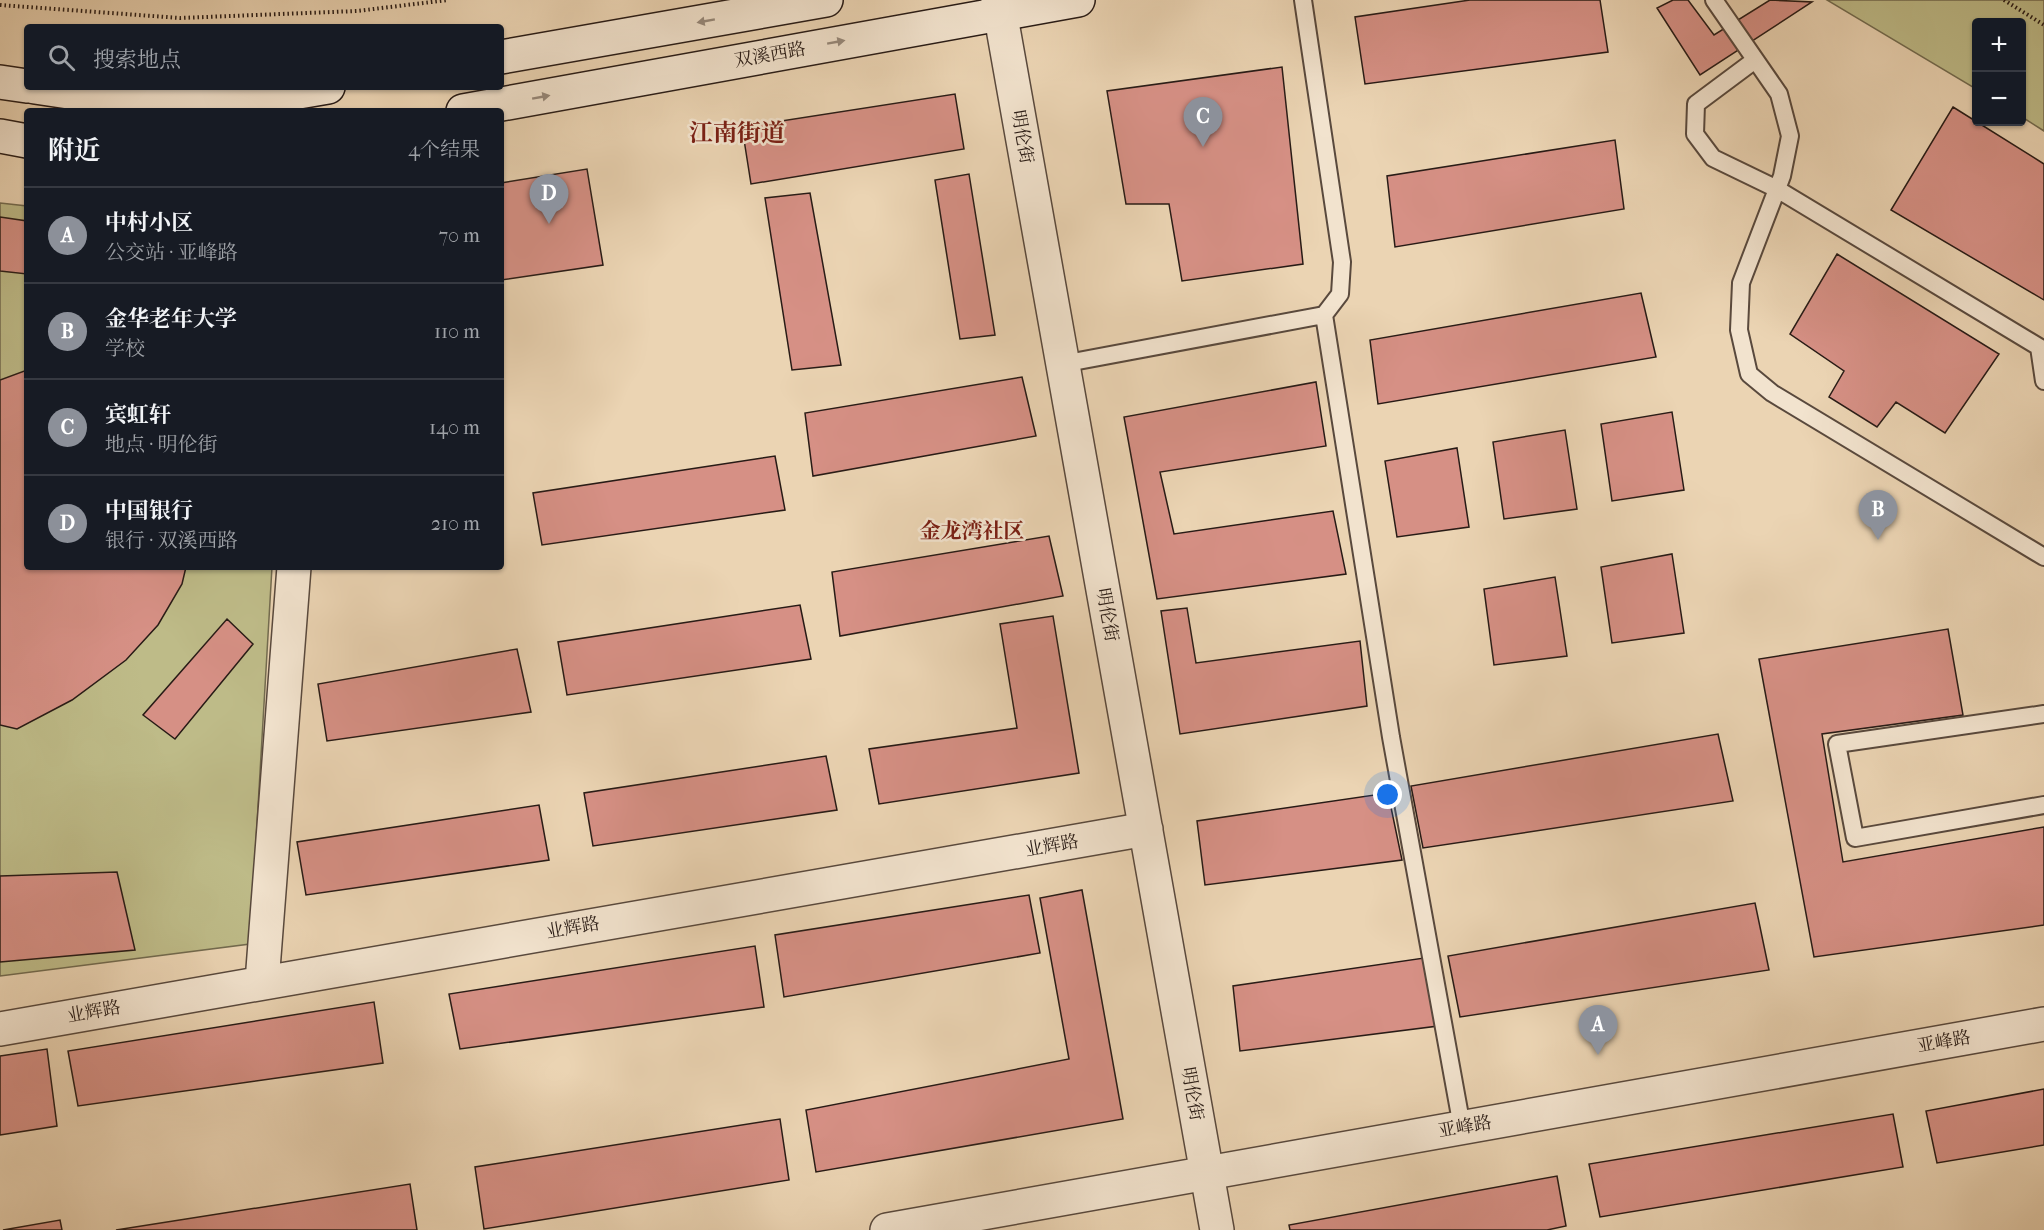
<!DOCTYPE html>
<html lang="zh">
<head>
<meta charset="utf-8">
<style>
  body { margin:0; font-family:"IM FELL French Canon","Noto Serif SC",serif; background:#242831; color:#f1f3f6 }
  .controls { position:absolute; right:18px; top:18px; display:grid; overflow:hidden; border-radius:6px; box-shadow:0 2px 4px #0004 }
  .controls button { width:54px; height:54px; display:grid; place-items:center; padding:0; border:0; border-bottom:2px solid #363941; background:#171b24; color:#f1f3f6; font:30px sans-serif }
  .you { position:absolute; left:1388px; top:795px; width:21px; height:21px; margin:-15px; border:4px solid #fff; border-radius:50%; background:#1a73e8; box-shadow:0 0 0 9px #1a73e833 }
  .badge { display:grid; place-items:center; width:39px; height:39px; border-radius:50%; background:#8c9099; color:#fff; font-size:20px; font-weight:700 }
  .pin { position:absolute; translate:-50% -50px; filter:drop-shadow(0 2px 3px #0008) }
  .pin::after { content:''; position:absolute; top:32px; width:21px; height:18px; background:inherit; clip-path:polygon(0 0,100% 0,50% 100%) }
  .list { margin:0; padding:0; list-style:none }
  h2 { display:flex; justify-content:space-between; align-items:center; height:78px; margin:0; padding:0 24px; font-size:26px }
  h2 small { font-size:20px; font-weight:400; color:#9ea1a6 }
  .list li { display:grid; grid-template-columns:39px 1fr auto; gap:18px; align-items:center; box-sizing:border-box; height:96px; padding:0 24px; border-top:2px solid #363941 }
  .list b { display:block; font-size:22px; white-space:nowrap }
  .list p { margin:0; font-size:20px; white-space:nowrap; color:#9ea1a6 }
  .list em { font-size:20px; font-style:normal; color:#9ea1a6 }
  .icon { flex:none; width:33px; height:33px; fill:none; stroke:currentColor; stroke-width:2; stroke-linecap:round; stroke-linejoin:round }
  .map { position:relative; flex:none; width:2044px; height:1230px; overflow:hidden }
  .search { position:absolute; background:#171b24; box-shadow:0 2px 4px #0004; left:24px; top:24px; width:480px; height:66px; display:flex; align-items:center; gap:15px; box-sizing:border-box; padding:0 21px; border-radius:6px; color:#9ea1a6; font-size:22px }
  .panel { position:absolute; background:#171b24; box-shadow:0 2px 4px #0004; left:24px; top:108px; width:480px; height:462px; border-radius:6px }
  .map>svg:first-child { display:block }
</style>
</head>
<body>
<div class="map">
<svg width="2044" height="1230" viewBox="0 0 2044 1230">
  <rect width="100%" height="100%" fill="#ebd4b3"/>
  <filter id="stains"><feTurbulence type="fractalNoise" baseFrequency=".00333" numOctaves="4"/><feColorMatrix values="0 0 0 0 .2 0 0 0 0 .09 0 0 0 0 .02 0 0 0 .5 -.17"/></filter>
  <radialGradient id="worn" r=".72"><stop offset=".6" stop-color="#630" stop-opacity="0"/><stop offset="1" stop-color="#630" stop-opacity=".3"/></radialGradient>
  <path fill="#bebb88" stroke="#736b4f" stroke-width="1.5" d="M1827,0H2044V131L2022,117V22H1976V89Z
    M0,203L27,206V567H272L250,944L0,976Z"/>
  <path fill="#d69085" stroke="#281b16" stroke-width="1.5" d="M1470,0H1600L1608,52L1365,84L1355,17Z
    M1673,0H1688L1714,35L1770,0L1812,2L1700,75L1657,8Z
    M1282,67L1303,264L1182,281L1169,204H1126L1107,91Z
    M955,94L964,149L751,184L742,127Z
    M1953,107L2044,164V300L1891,210Z
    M1615,140L1624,209L1395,247L1387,176Z
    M587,169L603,265L501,280V183Z
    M969,174L995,335L960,339L935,180Z
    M810,193L841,365L792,370L765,198Z
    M0,217L27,221V274L0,271Z
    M1837,254L1999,354L1945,433L1896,402L1877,427L1829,397L1844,371L1790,334Z
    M1641,293L1656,357L1378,404L1370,340Z
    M27,370V567H186L182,584L158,625L126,660L72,700L17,729L0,725V380Z
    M1022,377L1036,436L813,476L805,413Z
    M1316,382L1326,446L1160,472L1174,534L1333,511L1346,574L1157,599L1124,417Z
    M1672,412L1684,490L1612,501L1601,424Z
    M1565,430L1577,509L1504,519L1493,442Z
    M1457,448L1469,527L1397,537L1385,461Z
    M775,456L785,510L542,545L533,493Z
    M1049,536L1063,596L840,636L832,572Z
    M1672,554L1684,633L1612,643L1601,567Z
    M1555,577L1567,656L1494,665L1484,589Z
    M800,605L811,659L567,695L558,642Z
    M1187,608L1196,663L1360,641L1367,706L1180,734L1161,611Z
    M1053,616L1079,773L879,804L869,749L1017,728L1000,624Z
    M227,619L253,644L175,739L143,715Z
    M1948,629L1963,715L1822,734L1843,862L2044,827V925L1814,957L1759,659Z
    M517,649L531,712L327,741L318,684Z
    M1718,734L1733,801L1423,848L1411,786Z
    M826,756L837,810L593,846L584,793Z
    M1388,793L1402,860L1205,885L1197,821Z
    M539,805L549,860L306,895L297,842Z
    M117,872L135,950L0,962V876Z
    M1082,890L1123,1119L816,1172L806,1110L1069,1059L1040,898Z
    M1029,895L1040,953L784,997L775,935Z
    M1755,903L1769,970L1460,1017L1448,956Z
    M755,946L764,1007L460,1049L449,994Z
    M1424,958L1438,1026L1240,1051L1233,986Z
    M374,1002L383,1063L78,1106L68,1051Z
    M47,1049L57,1126L0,1135V1056Z
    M2044,1089V1145L1937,1163L1926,1111Z
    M1893,1114L1903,1167L1600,1217L1589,1164Z
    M780,1119L789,1180L484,1229L475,1167Z
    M1557,1176L1566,1226L1547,1230H1290L1289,1225Z
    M410,1184L417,1230H116Z
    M60,1220L62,1230H3Z"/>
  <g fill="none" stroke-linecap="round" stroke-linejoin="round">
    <defs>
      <path id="service" d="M1303,0L1342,262L1340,294L1324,315L1391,737L1462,1127
        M1714,0L1779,94L1790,136L1782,176L1741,283L1739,330L1749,374L1772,393L2044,557
        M1755,60L1696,104L1695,134L1713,158L1777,189L2044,350
        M2039,347L2044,381
        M1062,364L1324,315
        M2044,714L1837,744L1855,838L2044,805"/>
      <path id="minor" d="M998,0L1217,1230
        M262,982L294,567
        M0,1029L1146,829
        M887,1230L2044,1024"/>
      <path id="secondary" d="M501,57L826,0
        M0,82L27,86
        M35,87L142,103L252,100L328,87
        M463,111L1078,0
        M0,136L27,141"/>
    </defs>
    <use href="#service" stroke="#59493d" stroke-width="20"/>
    <use href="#minor" stroke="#59493d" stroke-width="36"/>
    <use href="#secondary" stroke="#281b16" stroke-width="36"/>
    <path stroke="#281b16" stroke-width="4" stroke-dasharray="1.5 3" stroke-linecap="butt" d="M2004,0L2044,25
      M0,5L180,18L357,11L448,0"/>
    <use href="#service" stroke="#f2e3ce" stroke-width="16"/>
    <use href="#minor" stroke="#f2e3ce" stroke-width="33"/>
    <use href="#secondary" stroke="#f2e3ce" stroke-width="33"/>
  </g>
  <defs><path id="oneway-solid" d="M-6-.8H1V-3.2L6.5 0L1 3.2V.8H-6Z" transform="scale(1.5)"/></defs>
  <g fill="#97897b">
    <use href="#oneway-solid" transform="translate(706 21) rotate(170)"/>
    <use href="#oneway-solid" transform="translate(836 42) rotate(-10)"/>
    <use href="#oneway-solid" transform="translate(541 97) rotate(-10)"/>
  </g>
  <g text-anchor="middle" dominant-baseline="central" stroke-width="5" stroke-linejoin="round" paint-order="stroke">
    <g font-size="18" fill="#281b16" stroke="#f2e3ce">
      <text transform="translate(770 55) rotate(-10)">双溪西路</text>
      <text transform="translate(1022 137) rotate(80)">明伦街</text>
      <text transform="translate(1107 615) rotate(80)">明伦街</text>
      <text transform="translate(1052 846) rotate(-10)">业辉路</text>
      <text transform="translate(573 928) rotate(-10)">业辉路</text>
      <text transform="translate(94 1012) rotate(-10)">业辉路</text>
      <text transform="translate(1944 1042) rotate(-10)">亚峰路</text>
      <text transform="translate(1192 1094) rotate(80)">明伦街</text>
      <text transform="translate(1465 1127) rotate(-10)">亚峰路</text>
    </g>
    <g font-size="21" font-weight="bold" fill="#7a1f14" stroke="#f2e3ce">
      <text x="972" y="531">金龙湾社区</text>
    </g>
    <g font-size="24" font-weight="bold" fill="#7a1f14" stroke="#f2e3ce">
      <text x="737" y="133">江南街道</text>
    </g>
  </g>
  <rect width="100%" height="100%" filter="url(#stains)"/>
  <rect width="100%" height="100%" fill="url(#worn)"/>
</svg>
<div class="controls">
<button>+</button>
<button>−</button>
</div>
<div class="you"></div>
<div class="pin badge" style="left:1598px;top:1055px">A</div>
<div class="pin badge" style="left:1878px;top:540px">B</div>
<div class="pin badge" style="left:1203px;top:147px">C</div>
<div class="pin badge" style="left:549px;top:224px">D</div>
<div class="search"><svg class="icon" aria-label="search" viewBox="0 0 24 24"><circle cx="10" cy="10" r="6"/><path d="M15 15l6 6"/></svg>搜索地点</div>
<section class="panel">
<h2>附近<small>4个结果</small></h2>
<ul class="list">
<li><span class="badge">A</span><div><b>中村小区</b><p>公交站 · 亚峰路</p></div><em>70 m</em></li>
<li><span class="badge">B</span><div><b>金华老年大学</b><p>学校</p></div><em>110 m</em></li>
<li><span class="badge">C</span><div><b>宾虹轩</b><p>地点 · 明伦街</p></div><em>140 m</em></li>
<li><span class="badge">D</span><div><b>中国银行</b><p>银行 · 双溪西路</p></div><em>210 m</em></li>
</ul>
</section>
</div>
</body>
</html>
